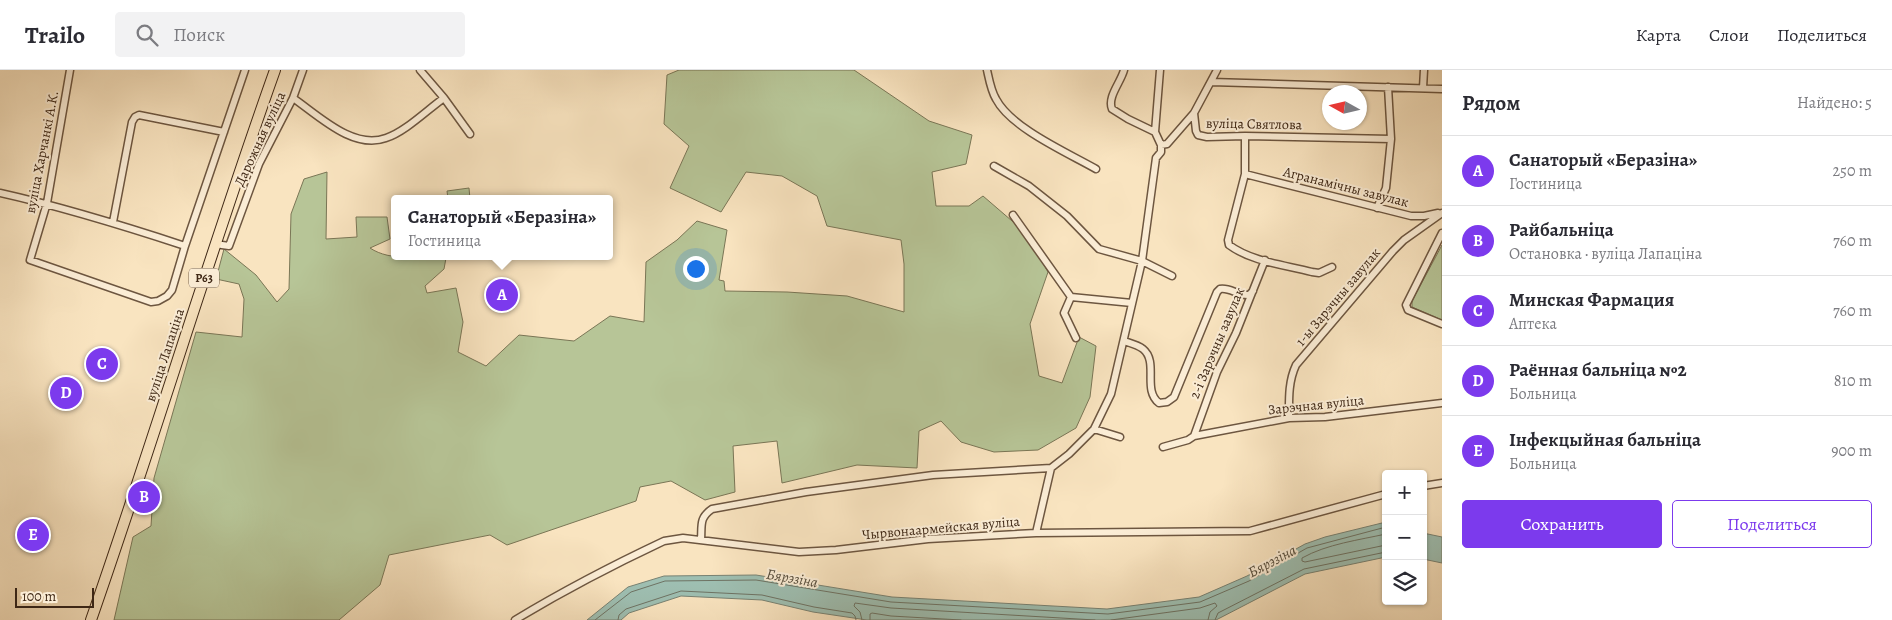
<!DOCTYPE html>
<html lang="ru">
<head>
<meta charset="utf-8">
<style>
  body { margin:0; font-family:Alegreya,serif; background:#f2f2f3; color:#2b2b33 }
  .controls { position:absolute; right:15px; bottom:15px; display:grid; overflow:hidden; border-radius:5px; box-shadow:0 1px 4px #0004 }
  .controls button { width:45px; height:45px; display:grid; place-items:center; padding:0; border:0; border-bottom:1px solid #e1e1e2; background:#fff; color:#2b2b33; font:25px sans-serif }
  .compass { position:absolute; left:1322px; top:15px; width:45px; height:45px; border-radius:50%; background:#fff; box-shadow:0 1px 4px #0004; rotate:278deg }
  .scale { position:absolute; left:15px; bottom:12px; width:79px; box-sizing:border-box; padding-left:5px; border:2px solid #3e2715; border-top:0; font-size:14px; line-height:18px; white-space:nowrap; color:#3e2715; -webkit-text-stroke:4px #fbedd6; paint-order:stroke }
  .you { position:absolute; left:695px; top:198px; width:18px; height:18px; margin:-12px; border:4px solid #fff; border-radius:50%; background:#1a73e8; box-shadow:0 0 0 8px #1a73e833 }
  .badge { display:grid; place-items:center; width:32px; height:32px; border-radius:50%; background:#7c3aed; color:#fff; font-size:16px; font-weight:700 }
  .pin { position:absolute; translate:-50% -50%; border:2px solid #fff; box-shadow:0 1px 5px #0006 }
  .popup { position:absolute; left:391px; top:125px; width:222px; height:65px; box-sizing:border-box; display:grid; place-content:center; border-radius:5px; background:#fff; filter:drop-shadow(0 1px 4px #0005); font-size:16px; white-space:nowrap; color:#7c7c81 }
  .popup b { font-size:19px; color:#2b2b33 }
  .popup::after { content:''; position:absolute; left:50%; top:100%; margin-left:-10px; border:10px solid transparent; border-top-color:#fff }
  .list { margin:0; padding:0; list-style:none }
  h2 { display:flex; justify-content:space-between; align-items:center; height:65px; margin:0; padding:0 20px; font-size:21px }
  h2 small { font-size:16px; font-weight:400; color:#7c7c81 }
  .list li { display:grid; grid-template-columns:32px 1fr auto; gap:15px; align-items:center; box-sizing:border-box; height:70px; padding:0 20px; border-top:1px solid #e1e1e2 }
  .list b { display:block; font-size:19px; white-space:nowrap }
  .list p { margin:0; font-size:16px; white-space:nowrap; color:#7c7c81 }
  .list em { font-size:16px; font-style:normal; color:#7c7c81 }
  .actions { display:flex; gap:10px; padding:15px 20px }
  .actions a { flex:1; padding:11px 0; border:1px solid #7c3aed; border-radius:5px; text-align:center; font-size:18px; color:#7c3aed }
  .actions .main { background:#7c3aed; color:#fff }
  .icon { flex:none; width:28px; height:28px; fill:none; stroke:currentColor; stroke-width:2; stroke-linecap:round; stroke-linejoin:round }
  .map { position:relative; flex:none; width:1442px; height:550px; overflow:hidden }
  header { display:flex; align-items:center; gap:30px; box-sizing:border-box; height:70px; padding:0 25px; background:#fff; border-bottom:1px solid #e1e1e2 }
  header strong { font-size:24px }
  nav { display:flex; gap:28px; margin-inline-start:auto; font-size:18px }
  .search { width:350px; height:45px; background:#f2f2f3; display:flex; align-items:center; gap:12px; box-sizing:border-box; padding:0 18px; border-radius:5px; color:#7c7c81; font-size:19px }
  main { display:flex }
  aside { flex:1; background:#fff }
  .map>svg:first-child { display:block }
</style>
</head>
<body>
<header>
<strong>Trailo</strong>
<div class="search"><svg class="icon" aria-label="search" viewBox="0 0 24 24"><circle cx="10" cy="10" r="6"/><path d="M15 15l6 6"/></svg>Поиск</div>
<nav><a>Карта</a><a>Слои</a><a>Поделиться</a></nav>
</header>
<main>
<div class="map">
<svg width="1442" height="550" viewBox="0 0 1442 550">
  <rect width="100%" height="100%" fill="#f9e4c0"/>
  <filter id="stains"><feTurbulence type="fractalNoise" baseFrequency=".004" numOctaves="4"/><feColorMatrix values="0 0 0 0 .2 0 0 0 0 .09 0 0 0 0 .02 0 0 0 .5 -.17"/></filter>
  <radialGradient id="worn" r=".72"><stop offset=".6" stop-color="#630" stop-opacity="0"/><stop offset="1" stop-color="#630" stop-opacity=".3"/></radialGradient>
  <path fill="#b7c597" stroke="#7a7656" d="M679,0H854L929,51L972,65L966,94L932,102L936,136H969L983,126L1026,163L1048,202L1030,254L1039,306L1062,313L1079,267L1096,276L1090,327L1076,358L1038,380L994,382L961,372L941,351L919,361L917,398L857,395L782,413L777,371L733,376L735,422L705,430L671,411L640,417L636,431L507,475L490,465L389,485L380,515L339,550H114L133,467L151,456L154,408L196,262L242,267L244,229L239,214L216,209L224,179L256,205L277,232L289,219L291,144L304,109L327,102L326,169L357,167L356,147H387L390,169L370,178C391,192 420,186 444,186L446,188L444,199L425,216L427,223L456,218L463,252L458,282L486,296L519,265L574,271L610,246L644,252L646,192L677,170L697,151L727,160L719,210L724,211L725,221L787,222L847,226L904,242V194L901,170L827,156L817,126L782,106L746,102L721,142L670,118L689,76L664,54L667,5Z
    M469,118L470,129H448L447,121Z
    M1442,175V250L1412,237V231Z"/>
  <path fill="#9ebfb2" stroke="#788273" d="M1386,452V487L1305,504L1216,550H867L813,542L762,530L681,526L629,543L621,550H587L628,517L664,506L756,505L892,527L1107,539L1199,527L1247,506L1305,474L1325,467Z
    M1423,463L1442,467V493L1423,489Z"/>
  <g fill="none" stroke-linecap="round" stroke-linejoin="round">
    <path stroke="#6e7364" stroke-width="1" d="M1386,464C1359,470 1327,474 1302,488V491L1305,492L1386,475
      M595,550L631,522L665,511L756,510L891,532L1108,544L1200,532L1249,511L1307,478L1386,457
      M618,550L619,545L626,539L681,521L762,525L814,537L852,543L855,546L856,550
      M862,550L860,542L854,536L855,533L891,538L1095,550
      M870,550V544L872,543L891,546L961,550
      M1111,550L1200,538L1215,533L1217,536L1210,542L1208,550
      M1215,550L1218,543L1304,499L1386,482"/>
    <defs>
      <path id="minor" d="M70,0L47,133L30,190L151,232L158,231L167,226L172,220L185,176L245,0
        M420,0L444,28L470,64
        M987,0C989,9 991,21 996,29C1011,58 1068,83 1096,99
        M1124,0C1121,12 1107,27 1112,39L1128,49L1155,62
        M1211,12L1442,19
        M1423,18L1424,0
        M293,28C319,46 353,80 386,68C405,62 427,40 444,28
        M1194,43L1196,61L1198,65L1207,67L1245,66L1391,69
        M1245,66V104L1228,170L1229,175C1252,192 1286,195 1312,202L1319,203L1332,197
        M1161,75L1167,74L1194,43L1217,0
        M994,96L1029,116L1067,146L1099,179L1142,191L1172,206
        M1245,104L1411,146H1424L1438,143
        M0,123C63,137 124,156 185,176
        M1377,138L1386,118L1391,69L1388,17
        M1013,145L1071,227
        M113,152L132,52L135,47L139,45L224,62
        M1442,163L1406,235L1408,240L1442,254
        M215,174L229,176L259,94L293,28L303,0
        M1076,268L1064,243L1071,227L1132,233
        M1124,271C1130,273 1138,275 1143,279C1159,292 1142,320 1159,333L1167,332L1174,327L1217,222L1220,219C1230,217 1238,226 1249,225L1253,221
        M1289,348C1289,330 1288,312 1296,295L1393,181L1404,170L1442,143
        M1094,359L1120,367
        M1194,366L1217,302L1236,263L1265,190
        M1163,377L1188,370L1194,366L1289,348L1325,347L1442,333
        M1423,416L1442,413
        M1036,463L1051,398L1069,384L1094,359L1111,324L1142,191L1156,88L1161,82V75L1155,62L1160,0
        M701,470C702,455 699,448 712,439L806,422L933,405L1051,398
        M515,550C563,521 613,495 664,471L683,468L799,482L836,480L928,469L1036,463L1250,461L1386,424"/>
      <path id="primary" d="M91,550C155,367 210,182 275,0"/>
    </defs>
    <use href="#minor" stroke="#6d5640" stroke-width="9"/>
    <use href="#primary" stroke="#3e2715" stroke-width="12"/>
    <use href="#minor" stroke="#fbedd6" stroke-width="6"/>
    <use href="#primary" stroke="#f9e4c0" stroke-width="10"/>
  </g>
  <g text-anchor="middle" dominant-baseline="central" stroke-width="4" stroke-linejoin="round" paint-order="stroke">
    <rect fill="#fbedd6" stroke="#77624f" stroke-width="1" x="189" y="198.5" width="30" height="19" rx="4"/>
    <g font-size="12" font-weight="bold" fill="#3e2715">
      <text x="204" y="208">Р63</text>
    </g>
    <g font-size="14" fill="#3e2715" stroke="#fbedd6">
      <text transform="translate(1254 54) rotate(1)">вуліца Святлова</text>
      <text transform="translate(260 69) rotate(-65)">Дарожная вуліца</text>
      <text transform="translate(42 82) rotate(-79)">вуліца Харчанкі А.К.</text>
      <text transform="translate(1346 117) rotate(14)">Агранамічны завулак</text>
      <text transform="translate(1338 227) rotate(-50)">1-ы Зарэчны завулак</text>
      <text transform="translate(1217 273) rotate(-67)">2-і Зарэчны завулак</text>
      <text transform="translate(165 285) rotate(-72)">вуліца Лапаціна</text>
      <text transform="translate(1316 335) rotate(-6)">Зарэчная вуліца</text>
      <text transform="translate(941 458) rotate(-5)">Чырвонаармейская вуліца</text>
    </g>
    <g font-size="15" font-style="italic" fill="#564d3c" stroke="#fbedd6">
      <text transform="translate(1272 491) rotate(-28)">Бярэзіна</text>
      <text transform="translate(792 508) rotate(10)">Бярэзіна</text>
    </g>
  </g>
  <rect width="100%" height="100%" filter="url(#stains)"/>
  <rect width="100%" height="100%" fill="url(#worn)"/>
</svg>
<div class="controls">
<button>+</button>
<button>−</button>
<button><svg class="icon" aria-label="layers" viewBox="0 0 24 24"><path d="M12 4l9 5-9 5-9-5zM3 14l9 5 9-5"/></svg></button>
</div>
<svg class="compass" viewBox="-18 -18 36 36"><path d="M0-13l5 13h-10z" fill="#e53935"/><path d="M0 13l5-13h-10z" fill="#7c7c81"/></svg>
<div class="scale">100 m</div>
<div class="you"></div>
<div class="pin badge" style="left:502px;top:225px">A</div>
<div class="popup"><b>Санаторый «Беразіна»</b>Гостиница</div>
<div class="pin badge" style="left:144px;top:427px">B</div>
<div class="pin badge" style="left:102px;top:294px">C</div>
<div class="pin badge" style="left:66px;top:323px">D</div>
<div class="pin badge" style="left:33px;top:465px">E</div>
</div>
<aside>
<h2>Рядом<small>Найдено: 5</small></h2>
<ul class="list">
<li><span class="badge">A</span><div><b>Санаторый «Беразіна»</b><p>Гостиница</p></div><em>250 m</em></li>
<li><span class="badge">B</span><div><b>Райбальніца</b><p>Остановка · вуліца Лапаціна</p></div><em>760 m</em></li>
<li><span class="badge">C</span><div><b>Минская Фармация</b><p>Аптека</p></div><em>760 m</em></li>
<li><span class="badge">D</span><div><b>Раённая бальніца №2</b><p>Больница</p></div><em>810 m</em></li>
<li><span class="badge">E</span><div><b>Інфекцыйная бальніца</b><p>Больница</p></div><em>900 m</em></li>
</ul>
<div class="actions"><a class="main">Сохранить</a><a>Поделиться</a></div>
</aside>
</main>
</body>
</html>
